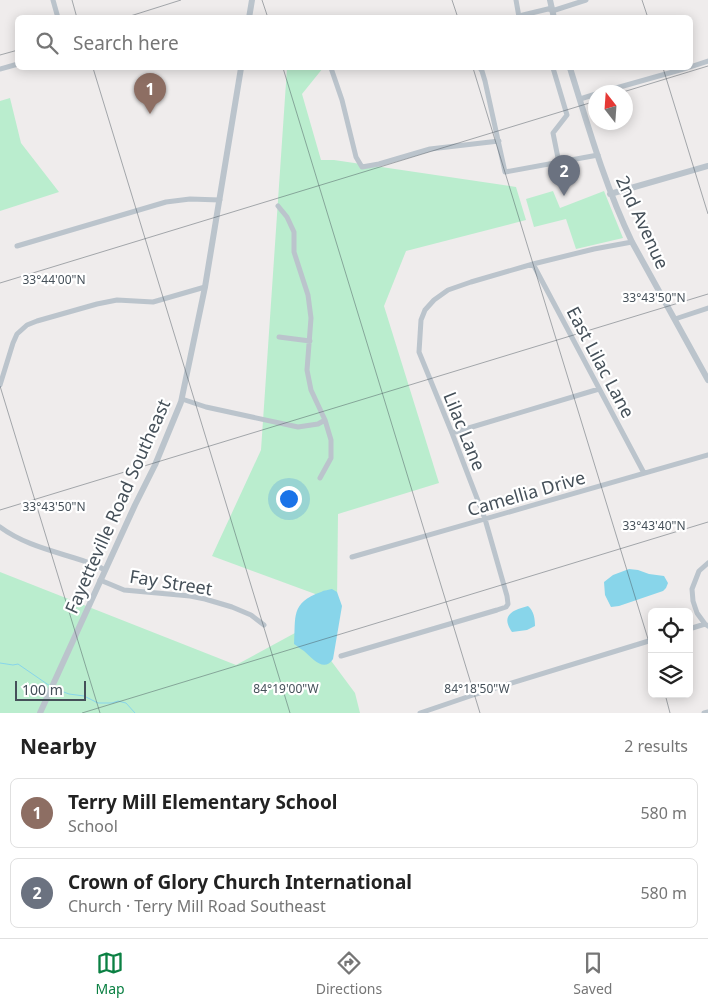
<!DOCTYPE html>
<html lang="en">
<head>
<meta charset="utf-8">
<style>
  body { margin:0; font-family:"Noto Sans",sans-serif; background:#f2f2f2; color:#222 }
  .controls { position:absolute; right:15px; bottom:15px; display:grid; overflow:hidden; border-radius:8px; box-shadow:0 2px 12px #0003 }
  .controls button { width:45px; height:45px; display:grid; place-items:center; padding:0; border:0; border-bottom:1px solid #e0e0e0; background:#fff; color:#222; font:25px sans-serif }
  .compass { position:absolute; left:588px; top:85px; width:45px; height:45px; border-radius:50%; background:#fff; box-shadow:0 2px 12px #0003; rotate:343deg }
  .scale { position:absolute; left:15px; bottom:12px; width:71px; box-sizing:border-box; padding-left:5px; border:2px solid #455059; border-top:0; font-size:14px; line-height:18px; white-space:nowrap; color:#455059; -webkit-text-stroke:4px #fff; paint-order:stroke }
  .you { position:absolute; left:288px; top:498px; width:18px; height:18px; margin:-12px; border:4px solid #fff; border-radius:50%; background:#1a73e8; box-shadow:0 0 0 8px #1a73e833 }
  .badge { display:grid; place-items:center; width:32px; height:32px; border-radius:50%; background:#0b8043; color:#fff; font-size:16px; font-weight:700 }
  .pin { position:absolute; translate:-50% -41px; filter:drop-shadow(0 1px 2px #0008) }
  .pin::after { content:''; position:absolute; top:26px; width:18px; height:15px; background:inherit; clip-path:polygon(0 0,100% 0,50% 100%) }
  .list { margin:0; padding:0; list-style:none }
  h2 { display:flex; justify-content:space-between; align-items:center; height:65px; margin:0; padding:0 20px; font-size:21px }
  h2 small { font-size:16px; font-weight:400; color:#767676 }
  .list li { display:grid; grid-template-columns:32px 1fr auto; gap:15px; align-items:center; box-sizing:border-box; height:70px; margin:0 10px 10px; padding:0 10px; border:1px solid #e0e0e0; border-radius:8px }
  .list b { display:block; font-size:19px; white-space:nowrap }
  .list p { margin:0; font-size:16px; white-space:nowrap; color:#767676 }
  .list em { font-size:16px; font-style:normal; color:#767676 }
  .icon { flex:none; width:28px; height:28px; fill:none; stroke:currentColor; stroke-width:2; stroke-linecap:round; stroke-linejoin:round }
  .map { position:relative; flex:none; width:708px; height:713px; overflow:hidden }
  .search { position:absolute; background:#fff; box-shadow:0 2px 12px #0003; left:15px; right:15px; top:15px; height:55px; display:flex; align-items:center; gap:12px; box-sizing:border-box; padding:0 18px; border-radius:8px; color:#767676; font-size:19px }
  .sheet { height:225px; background:#fff }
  nav { display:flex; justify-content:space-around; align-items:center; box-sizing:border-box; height:70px; border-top:1px solid #e0e0e0; background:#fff; font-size:14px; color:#767676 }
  nav a { display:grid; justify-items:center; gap:2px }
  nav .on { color:#0b8043 }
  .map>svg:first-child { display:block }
</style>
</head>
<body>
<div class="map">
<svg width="708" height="713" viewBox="0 0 708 713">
  <rect width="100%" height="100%" fill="#efecec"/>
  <path fill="#baedce" d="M287,68H323L302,94L321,160H334L516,187L526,220L406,251L384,306L439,483L338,514L337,602L212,556L261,450Z
    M10,98L21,143L59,192L0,211V101Z
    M553,191L560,208L604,191L623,238L576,249L566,219L534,227L526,199Z
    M0,572L236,665L306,627L355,693L360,713H0Z"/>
  <path fill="#88d5ea" d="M629,569L638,570L649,574L664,576L668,583L666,588L663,591L619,606L611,607L605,595L604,582L613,575Z
    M332,589L337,592L342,606L333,659C324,673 312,658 304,651C301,649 298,647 294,644C296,617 290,603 321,592C324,590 329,590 332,589Z
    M528,606C534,611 535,619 535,626L527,630L512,632C500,615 513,610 528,606Z"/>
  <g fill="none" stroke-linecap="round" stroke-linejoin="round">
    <path stroke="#88d5ea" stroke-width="1" d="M0,663L13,665L18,664L50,686
      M53,688L69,694L84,696L98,703H112L118,701L126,703L135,713"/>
    <path stroke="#bbc4cc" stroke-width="5" d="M53,0L58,18
      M516,0L519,17
      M552,11L586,0
      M519,16L552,8
      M690,67L708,61
      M331,68L342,100L356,157L362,167L379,164L430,149L499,141
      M480,68L482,71L485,81L505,172L598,155
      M553,68L567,115L553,133L559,163
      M0,69L18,64
      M602,92L687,68
      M580,99L596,94
      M278,206L287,217L294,232V252L308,295L311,318L307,370L311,390L325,420L331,440V458L320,478
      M17,246L166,202L190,199L220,200
      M533,264L644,473
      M675,319L708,308
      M279,337L310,341
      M0,385L13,343L17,334L27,325L37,321L97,304L117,300L153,302L205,287
      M182,399L206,407L298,427L318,424L325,420
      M452,433L599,389
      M0,527C20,542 45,549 68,556C81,560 93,563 105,570
      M352,557L708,455
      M100,580L124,590L190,596L205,599L232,607L251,615L264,625
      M705,624L697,613L693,601L692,589L699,571L708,563
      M689,629L705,624L708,626
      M341,656L497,610L506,607L508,604L507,596L485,519L452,433L419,352L421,320L425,310L434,300L448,290L471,282L533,264L594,249L632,242
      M420,713L476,694L652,640
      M704,713L708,712"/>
    <path stroke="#bbc4cc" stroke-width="6" d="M550,0L554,18
      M249,18L252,0
      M570,68C588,126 605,186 632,242L708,380
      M610,194L708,166
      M40,713L135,505L155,465L181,402L205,287L241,68"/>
  </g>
  <path fill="none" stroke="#455059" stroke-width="1" stroke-opacity="0.45" d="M72,0L77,18M262,0L268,18M452,0L458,18M642,0L648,18M124,18L181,0M0,55L18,50M93,68L290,713M283,68L480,713M473,68L652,652M663,68L708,214M623,92L708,66M0,283L596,101M0,386L100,713M0,510L708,294M665,694L670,713M82,713L708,522"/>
  <g text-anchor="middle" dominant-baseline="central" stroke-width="4.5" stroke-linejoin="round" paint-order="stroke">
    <g font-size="18" fill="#455059" stroke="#fff">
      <text transform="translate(643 222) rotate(65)">2nd Avenue</text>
      <text transform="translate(601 362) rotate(62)">East Lilac Lane</text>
      <text transform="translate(465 431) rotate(68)">Lilac Lane</text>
      <text transform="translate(526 493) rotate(-16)">Camellia Drive</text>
      <text transform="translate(117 506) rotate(-66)">Fayetteville Road Southeast</text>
      <text transform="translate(171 582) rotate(9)">Fay Street</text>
    </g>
  </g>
  <g font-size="12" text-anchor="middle" fill="#455059" stroke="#fff" stroke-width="4.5" stroke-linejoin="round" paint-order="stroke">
    <text x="54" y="284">33°44'00"N</text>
    <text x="654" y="302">33°43'50"N</text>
    <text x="54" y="511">33°43'50"N</text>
    <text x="654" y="530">33°43'40"N</text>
    <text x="286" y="693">84°19'00"W</text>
    <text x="477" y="693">84°18'50"W</text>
  </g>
</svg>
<div class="controls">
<button><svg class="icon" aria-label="locate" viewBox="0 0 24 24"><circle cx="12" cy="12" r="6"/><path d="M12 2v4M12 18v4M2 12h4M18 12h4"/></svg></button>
<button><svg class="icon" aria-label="layers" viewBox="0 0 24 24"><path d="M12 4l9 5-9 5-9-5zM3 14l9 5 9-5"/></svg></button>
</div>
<svg class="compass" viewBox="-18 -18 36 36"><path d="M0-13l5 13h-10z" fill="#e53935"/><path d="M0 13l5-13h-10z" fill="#767676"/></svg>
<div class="scale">100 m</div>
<div class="you"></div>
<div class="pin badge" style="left:150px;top:114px;background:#8d6e63">1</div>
<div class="pin badge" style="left:564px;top:196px;background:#6b7280">2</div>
<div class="search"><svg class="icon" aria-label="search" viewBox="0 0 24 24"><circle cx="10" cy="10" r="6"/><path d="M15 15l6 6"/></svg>Search here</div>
</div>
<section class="sheet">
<h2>Nearby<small>2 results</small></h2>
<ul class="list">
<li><span class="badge" style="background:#8d6e63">1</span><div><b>Terry Mill Elementary School</b><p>School</p></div><em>580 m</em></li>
<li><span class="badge" style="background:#6b7280">2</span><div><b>Crown of Glory Church International</b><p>Church · Terry Mill Road Southeast</p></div><em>580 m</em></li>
</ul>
</section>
<nav>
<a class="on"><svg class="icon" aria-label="map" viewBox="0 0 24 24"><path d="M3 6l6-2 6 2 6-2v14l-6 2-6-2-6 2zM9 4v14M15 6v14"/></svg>Map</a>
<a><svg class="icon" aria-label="directions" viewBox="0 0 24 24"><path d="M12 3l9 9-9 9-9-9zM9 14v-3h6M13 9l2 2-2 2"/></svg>Directions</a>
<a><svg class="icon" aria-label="saved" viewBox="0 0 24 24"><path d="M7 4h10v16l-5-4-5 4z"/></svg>Saved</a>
</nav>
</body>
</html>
